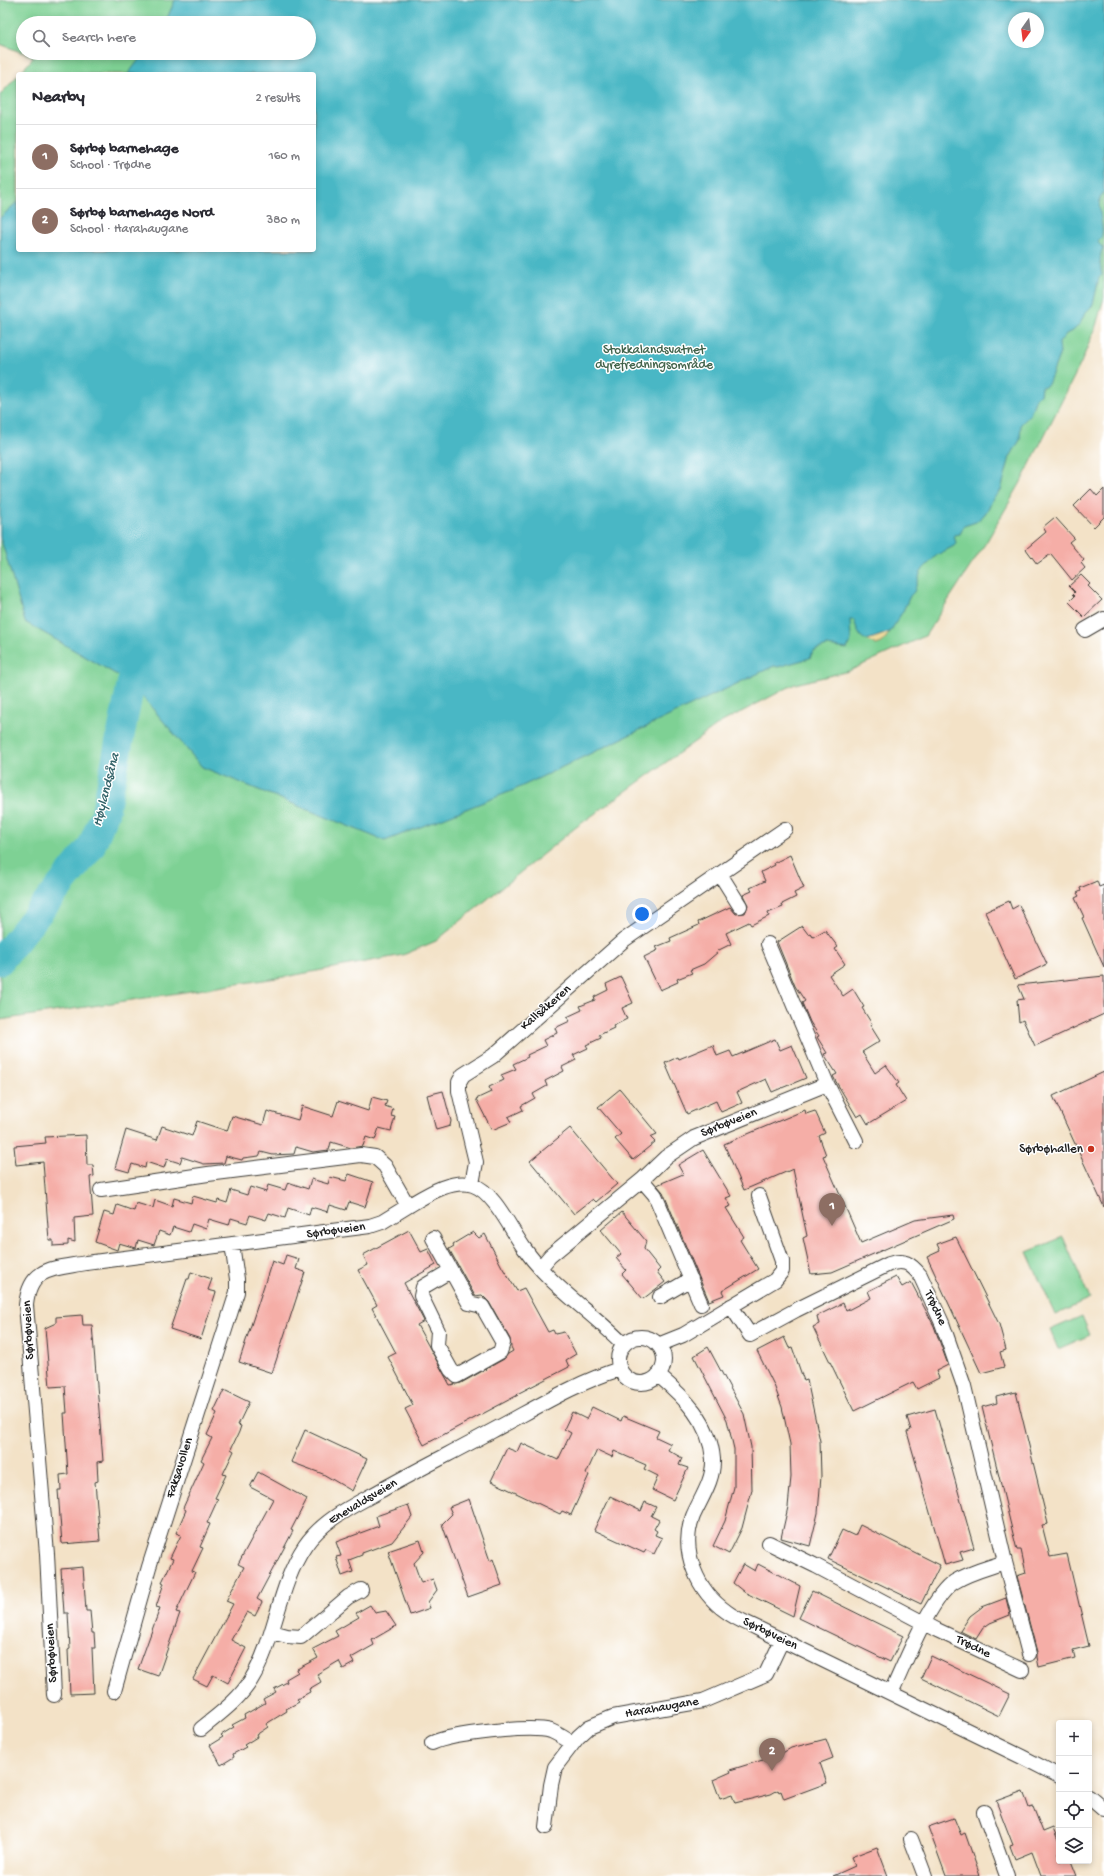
<!DOCTYPE html>
<html lang="en">
<head>
<meta charset="utf-8">
<style>
  body { margin:0; font-family:"Gochi Hand",sans-serif; background:#f7f7f7; color:#2b2b33 }
  .controls { position:absolute; right:12px; bottom:12px; display:grid; overflow:hidden; border-radius:4px; box-shadow:0 2px 6px #0003 }
  .controls button { width:36px; height:36px; display:grid; place-items:center; padding:0; border:0; border-bottom:1px solid #e1e1e2; background:#fff; color:#2b2b33; font:20px sans-serif }
  .compass { position:absolute; left:1008px; top:12px; width:36px; height:36px; border-radius:50%; background:#fff; box-shadow:0 2px 6px #0003; rotate:194deg }
  .you { position:absolute; left:642px; top:914px; width:14px; height:14px; margin:-10px; border:3px solid #fff; border-radius:50%; background:#1a73e8; box-shadow:0 0 0 6px #1a73e833 }
  .badge { display:grid; place-items:center; width:26px; height:26px; border-radius:50%; background:#111827; color:#fff; font-size:13px; font-weight:700 }
  .pin { position:absolute; translate:-50% -33px; filter:drop-shadow(0 1px 2px #0008) }
  .pin::after { content:''; position:absolute; top:21px; width:14px; height:12px; background:inherit; clip-path:polygon(0 0,100% 0,50% 100%) }
  .list { margin:0; padding:0; list-style:none }
  h2 { display:flex; justify-content:space-between; align-items:center; height:52px; margin:0; padding:0 16px; font-size:17px }
  h2 small { font-size:13px; font-weight:400; color:#7c7c81 }
  .list li { display:grid; grid-template-columns:26px 1fr auto; gap:12px; align-items:center; box-sizing:border-box; height:64px; padding:0 16px; border-top:1px solid #e1e1e2 }
  .list b { display:block; font-size:15px; white-space:nowrap }
  .list p { margin:0; font-size:13px; white-space:nowrap; color:#7c7c81 }
  .list em { font-size:13px; font-style:normal; color:#7c7c81 }
  .icon { flex:none; width:22px; height:22px; fill:none; stroke:currentColor; stroke-width:2; stroke-linecap:round; stroke-linejoin:round }
  .map { position:relative; flex:none; width:1104px; height:1876px; overflow:hidden }
  .search { position:absolute; background:#fff; box-shadow:0 2px 6px #0003; left:16px; top:16px; width:300px; height:44px; display:flex; align-items:center; gap:10px; box-sizing:border-box; padding:0 14px; border-radius:22px; color:#7c7c81; font-size:15px }
  .panel { position:absolute; background:#fff; box-shadow:0 2px 6px #0003; left:16px; top:72px; width:300px; height:180px; border-radius:4px }
  .map>svg:first-child { display:block }
</style>
</head>
<body>
<div class="map">
<svg width="1104" height="1876" viewBox="0 0 1104 1876">
  <rect width="100%" height="100%" fill="#fff"/>
  <filter id="ink" filterUnits="userSpaceOnUse"><feTurbulence type="fractalNoise" baseFrequency=".025" numOctaves="2"/><feDisplacementMap in="SourceGraphic" scale="8" xChannelSelector="R" yChannelSelector="G"/><feConvolveMatrix kernelMatrix="1 2 1 2 8 2 1 2 1" color-interpolation-filters="sRGB"/></filter>
  <filter id="wash" filterUnits="userSpaceOnUse"><feTurbulence type="fractalNoise" baseFrequency=".012" numOctaves="4" result="noise"/><feDisplacementMap in="SourceGraphic" scale="16" xChannelSelector="R" yChannelSelector="G"/><feGaussianBlur stdDeviation="0.9" result="paint"/><feColorMatrix in="noise" values="0 0 0 0 0 0 0 0 0 0 0 0 0 0 0 0 0 1.4 0 .05"/><feComposite in="paint" operator="in"/></filter>
  <g filter="url(#wash)">
    <rect width="100%" height="100%" fill="#f3e2c7"/>
    <path fill="#7ed194" stroke="#4d7658" fill-rule="evenodd" d="M0,0H1104V298L1096,326L1081,363L1020,484L987,541L925,636L849,671L795,684L722,722L575,828L436,941L403,955L290,976L0,1020V95L18,75V250H314V74H19L34,57L24,53H309V23H23V53L0,44ZM1014,18H1038V42H1014Z
      M1063,1237L1090,1299L1055,1315L1027,1252Z
      M1082,1316L1090,1335L1058,1349L1050,1330Z"/>
    <path fill="#eeda9e" stroke="#857b5d" d="M890,632L882,643L876,645L867,640Z"/>
    <path fill="#4ab7c5" stroke="#336a70" fill-rule="evenodd" d="M175,0H1104V191C1094,202 1104,222 1102,234C1102,238 1099,239 1098,242L1103,248C1099,255 1100,267 1102,275L1099,278L1093,305L1085,313L1080,324L1074,330L1066,334L1059,343L1060,353L1049,382L1046,386L1041,387L1040,395L1036,398L1030,415L1021,424L1020,440L1010,457L1001,490L992,500L989,508L984,515L976,522L964,526L960,534L954,535L956,543L954,546L937,555L921,571L914,592L910,596L903,611L890,632L867,640C858,638 857,628 854,620H850L851,640L847,649L827,646L813,651L810,658L778,667L774,666L514,790L385,841L202,767L131,683L25,622L0,536V218L18,201V250H314V74H128L144,53H309V23H165ZM1014,18H1038V42H1014Z"/>
    <g fill="none" stroke-linecap="round" stroke-linejoin="round">
      <path stroke="#4ab7c5" stroke-width="28" d="M0,961L91,847L105,813L131,683"/>
    </g>
    <g id="blocks">
      <path fill="#f5aea7" d="M1091,489L1097,496L1104,489V517L1094,527L1074,506Z
        M1055,517L1074,538L1069,542L1084,560L1081,563L1085,568L1072,580L1051,554L1037,564L1026,549L1046,532L1043,527Z
        M1081,575L1090,584L1088,586L1102,600L1084,617L1069,602L1075,596L1073,594L1075,592L1069,586Z
        M790,855L804,888L794,893L796,897L782,904L783,907L768,913L769,916L751,925L749,922L726,933L731,944L717,951L718,952L704,964L690,970L692,973L677,979L678,982L660,990L644,957L658,950L656,947L671,941L670,938L699,925L698,922L730,907L736,914L745,913L748,905L743,895L752,891L750,888L765,881L761,872L775,865L774,863Z
        M1097,881L1099,887L1104,885V967L1082,918L1084,917L1075,898L1079,896L1077,893L1081,891L1080,888Z
        M1009,901L1012,909L1019,905L1047,964L1015,979L985,912Z
        M802,926L808,934L810,933L813,937L825,930L838,947L835,949L845,964L829,975L843,996L853,989L864,1007L862,1008L872,1024L870,1025L880,1041L862,1052L875,1073L886,1065L899,1083L896,1085L906,1101L868,1124L862,1114L857,1117L835,1080L833,1076L837,1074L824,1054L827,1053L817,1037L819,1036L810,1022L802,1003L805,1001L795,986L777,942Z
        M1104,976V1014L1035,1046L1023,1020L1019,1022L1017,1000L1024,999L1018,985Z
        M621,977L633,1003L622,1008L627,1019L613,1026L614,1028L599,1035L601,1038L586,1045L588,1048L573,1055L576,1060L562,1067L564,1071L545,1081L547,1086L533,1094L535,1098L521,1106L523,1110L508,1117L511,1122L492,1130L476,1099L491,1092L489,1087L504,1080L501,1075L516,1069L513,1064L528,1057L527,1055L546,1046L543,1040L557,1033L555,1028L570,1021L567,1017L582,1010L580,1006L595,1000L594,997L608,990L606,984Z
        M775,1039L780,1050L792,1045L806,1078L772,1092L766,1079L737,1092L742,1103L721,1112L716,1101L687,1114L665,1063L678,1057L679,1059L713,1045L717,1056L730,1051L733,1057Z
        M1104,1072V1207L1053,1096Z
        M620,1089L657,1134L650,1137L655,1142L633,1160L615,1139L621,1134L598,1107Z
        M443,1091L451,1121L450,1126L436,1130L427,1095Z
        M372,1097L387,1101L385,1106L393,1109L391,1116L395,1117L391,1131L379,1128L375,1140L366,1137L363,1146L351,1148L331,1142L329,1150L313,1152L296,1147L294,1154L273,1155L261,1152L259,1156L243,1158L242,1160L226,1156L224,1163L204,1164L182,1157L180,1163L167,1159L164,1168L146,1162L145,1168L132,1164L129,1172L115,1168L126,1130L157,1140L162,1126L192,1136L197,1121L227,1131L232,1116L263,1125L267,1111L298,1120L302,1106L333,1116L338,1101L368,1111Z
        M805,1110L806,1114L815,1111L825,1133L819,1136L826,1155L823,1156L861,1243L915,1220L953,1215L954,1219L832,1272L811,1274L803,1238L807,1236L793,1169L744,1190L724,1144Z
        M570,1128L617,1184L596,1202L593,1199L574,1214L530,1161Z
        M86,1135L87,1165H93L94,1176L90,1177L93,1216L74,1218L75,1242L68,1240V1245L53,1246V1240H49L43,1162L16,1165L14,1146L46,1143L45,1137Z
        M703,1150L731,1196L726,1198L731,1206L726,1208L744,1237L740,1240L758,1269L722,1291L724,1295L709,1301L663,1192L657,1185L683,1174L678,1165Z
        M349,1174L373,1182L365,1207L349,1202L346,1210L330,1205L328,1212L311,1207L309,1215L288,1208L285,1218L269,1213L266,1220L250,1215L247,1223L231,1218L229,1225L209,1219L206,1229L192,1224L189,1232L173,1227L170,1235L159,1231L154,1245L138,1240L136,1248L119,1243L117,1250L95,1242L104,1212L114,1215L117,1205L134,1211L136,1203L153,1208L155,1200L172,1206L174,1198L191,1203L193,1196L217,1203L218,1200L227,1203L231,1190L247,1195L250,1187L266,1192L268,1185L285,1190L288,1182L308,1189L311,1179L328,1184L330,1177L346,1181Z
        M622,1212L646,1241L644,1249L660,1269L657,1272L665,1282L643,1299L622,1274L626,1270L616,1258L621,1254L601,1230Z
        M409,1230L421,1252L428,1249L436,1265L404,1283L424,1321L417,1325L450,1385L461,1383L504,1359L508,1354L513,1351L511,1347L510,1339L489,1302L482,1295L475,1296L449,1249L454,1246L453,1244L473,1232L479,1238L485,1234L502,1267L517,1291L524,1288L548,1332L553,1330L555,1334L564,1332L576,1354L566,1360L569,1367L517,1394L518,1395L424,1445L405,1409L413,1405L388,1357L396,1353L372,1308L377,1305L358,1270L368,1265L363,1255Z
        M956,1237L999,1324L1006,1350L1000,1352L1004,1367L981,1373L927,1257L940,1251L937,1244Z
        M286,1255L299,1259L296,1269L305,1272L272,1373L239,1362L272,1261L283,1265Z
        M191,1272L212,1279L208,1290L216,1292L201,1339L170,1329L187,1279H189Z
        M896,1277L902,1287L911,1282L934,1326L948,1365L936,1371L939,1378L917,1389L913,1382L854,1411L813,1327L819,1324L817,1316L843,1303L846,1311L871,1298L868,1291Z
        M82,1315L83,1325H92L99,1410L103,1461L97,1462L98,1481L95,1482L100,1541L62,1544L58,1490H61L60,1475L68,1474L64,1413H67L65,1386L50,1387L45,1328L56,1323V1317Z
        M784,1337L789,1348L792,1347L804,1381L807,1380L820,1441L821,1476L818,1513L810,1546L781,1538L788,1507L791,1477L790,1444L782,1407L774,1385L757,1351Z
        M708,1347L744,1414L751,1447L752,1490L742,1528L729,1554L713,1546L725,1521L734,1487V1449L727,1420L694,1356Z
        M224,1390L249,1402L238,1425L241,1426L239,1432L231,1449L234,1451L223,1474L226,1475L215,1498L218,1499L207,1523L210,1524L200,1547L203,1548L192,1571L195,1572L176,1612L180,1613L158,1676L138,1669L160,1608L156,1607L164,1583L162,1582L173,1559L170,1558L181,1535L176,1533L186,1510L183,1508L204,1462L201,1460L212,1438L207,1435L217,1413L214,1411Z
        M1016,1392L1048,1524L1042,1525L1050,1557L1067,1554L1089,1646L1073,1650L1075,1658L1039,1667L1037,1657V1652L1017,1576L1026,1573L1021,1550H1017L982,1407L997,1403L996,1397Z
        M592,1407L621,1421L623,1416L659,1431L656,1437L671,1444L668,1450L682,1458L679,1465L688,1468L673,1500L652,1490L658,1476L644,1469L646,1465L614,1451L612,1457L597,1450L586,1474L589,1475L571,1515L562,1511L560,1514L491,1481L507,1448L517,1452L521,1443L558,1460L571,1433L564,1429L572,1412L586,1419Z
        M935,1409L974,1548L960,1552L963,1560L945,1565L907,1432L911,1430L907,1417Z
        M305,1430L367,1459L352,1491L323,1474L291,1462Z
        M258,1472L307,1499L291,1530L293,1531L257,1599L262,1602L255,1616L247,1612L231,1640L246,1648L228,1683L213,1675L207,1686L193,1679L233,1604L226,1601L244,1567L238,1564L273,1499L250,1487Z
        M610,1496L641,1511L645,1502L656,1507L651,1516L659,1520L654,1529L657,1531L655,1535L662,1538L654,1554L646,1550L644,1553L594,1530Z
        M469,1499L490,1561L493,1559L502,1585L468,1597L442,1524L452,1514L449,1507Z
        M408,1505L412,1517L392,1542L362,1553V1555L349,1560L353,1572L342,1576L336,1557L341,1556L336,1542L379,1526L376,1516Z
        M860,1525L940,1565L921,1604L828,1559L842,1530L855,1536Z
        M420,1540L424,1552L414,1563L421,1583L433,1579L437,1590L428,1602L430,1608L410,1615L388,1551Z
        M743,1564L755,1571L758,1564L800,1586L793,1616L744,1592L733,1583Z
        M83,1567L86,1611H90L92,1633H94L95,1648H92L94,1693L70,1694L68,1650L70,1649L68,1613H64L61,1569Z
        M812,1591L903,1636L890,1662L799,1618Z
        M1006,1598L1010,1615L990,1623L983,1628L976,1639L960,1631L970,1616L982,1607Z
        M370,1605L375,1613L386,1611L396,1626L372,1640L374,1645L351,1658L354,1663L343,1669L339,1661L317,1674L321,1682L309,1689L310,1692L297,1699L299,1702L286,1709L287,1711L266,1724L268,1727L256,1735L257,1737L244,1745L246,1747L233,1754L234,1757L221,1765L210,1745L223,1737L221,1735L234,1727L232,1725L245,1718L244,1715L265,1703L263,1699L276,1692L274,1689L287,1682L286,1679L298,1672L297,1669L318,1658L313,1649L338,1636L335,1631L359,1617L356,1613Z
        M931,1656L1010,1694L999,1716L921,1678Z
        M826,1739L833,1758L820,1763L827,1783L784,1799L781,1791L779,1792L778,1790L771,1794L735,1803L732,1795L720,1799L713,1780L731,1772L730,1770L779,1755L791,1748Z
        M1023,1791L1029,1808L1033,1807L1043,1832L1053,1828L1059,1842V1861H1071L1077,1876H1041L1032,1852L1015,1859L1010,1846L1013,1845L996,1801Z
        M954,1818L961,1835L965,1833L980,1876H946L928,1827Z
        M877,1847L888,1876H833L855,1866L851,1857Z"/>
    </g>
  </g>
  <g filter="url(#ink)">
    <use href="#blocks" fill-opacity="0" stroke="#3c3a36" stroke-width="1"/>
    <g fill="none" stroke-linecap="round" stroke-linejoin="round">
      <defs>
        <path id="minor" d="M1085,630L1104,619
          M720,874L740,906
          M768,944L827,1084L856,1141
          M642,1180L655,1195L701,1304
          M472,1184L476,1162L459,1091V1082L463,1075L493,1056L624,940L785,829
          M101,1190L208,1174L361,1155L375,1157L385,1166L408,1206C425,1196 451,1178 473,1185C494,1192 511,1230 524,1248C551,1287 591,1311 624,1345
          M433,1238L469,1303L482,1306L503,1343L500,1352L457,1376L451,1370L437,1345L438,1331L421,1296L423,1287L450,1271
          M540,1268L550,1256L642,1180L666,1157L694,1138L827,1084
          M660,1297L691,1279
          M731,1306L750,1335L796,1310L889,1264C904,1259 910,1263 920,1275L942,1323L964,1386L1005,1562L1029,1654
          M618 1360a23 23 0 1 1 46 0a23 23 0 1 1-46 0Z
          M658,1345L683,1335L775,1280L782,1271V1261L759,1196
          M658,1375C684,1397 710,1422 713,1459C714,1480 701,1498 693,1516C679,1551 698,1592 727,1612C736,1619 747,1623 757,1628L1022,1757L1059,1776
          M769,1543L816,1566L937,1630L1022,1670
          M272,1632L287,1636L301,1637L348,1597L361,1590
          M114,1691L149,1567L237,1292V1279L232,1244
          M891,1693C905,1664 929,1599 954,1582C970,1572 988,1568 1005,1562
          M54,1695L47,1554L26,1305C30,1266 54,1269 86,1263L370,1226L382,1222L408,1206
          M201,1729C219,1714 239,1700 251,1680C276,1639 278,1586 305,1546C324,1518 357,1504 385,1488C421,1468 457,1450 492,1431C534,1409 575,1383 620,1369
          M432,1743C451,1734 531,1725 551,1731C558,1734 566,1739 572,1743
          M1089,1797L1104,1810
          M984,1812L1007,1876
          M546,1827L551,1785L555,1767L578,1737L589,1727L613,1717L703,1701L766,1674L782,1640
          M911,1839L925,1876"/>
      </defs>
      <use href="#minor" stroke="#3c3a36" stroke-width="16"/>
      <use href="#minor" stroke="#fff" stroke-width="14"/>
    </g>
  </g>
  <circle fill="#c8321e" stroke="#fff" stroke-width="1.5" cx="1091" cy="1149" r="4"/>
  <g text-anchor="middle" dominant-baseline="central" stroke-width="3" stroke-linejoin="round" paint-order="stroke">
    <g font-size="13" fill="#43644c" stroke="#fff">
      <text x="654" y="350">Stokkalandsvatnet<tspan x="654" dy="15">dyrefredningsområde</tspan></text>
    </g>
    <g font-size="13" fill="#1c1c1c" stroke="#fff">
      <text transform="translate(546 1008) rotate(-41)">Kallsåkeren</text>
      <text transform="translate(729 1123) rotate(-22)">Sørbøveien</text>
      <text transform="translate(336 1231) rotate(-8)">Sørbøveien</text>
      <text transform="translate(935 1308) rotate(65)">Trødne</text>
      <text transform="translate(29 1330) rotate(-93)">Sørbøveien</text>
      <text transform="translate(180 1468) rotate(-72)">Faksavollen</text>
      <text transform="translate(363 1502) rotate(-31)">Enevaldsveien</text>
      <text transform="translate(770 1634) rotate(26)">Sørbøveien</text>
      <text transform="translate(973 1647) rotate(26)">Trødne</text>
      <text transform="translate(52 1653) rotate(-93)">Sørbøveien</text>
      <text transform="translate(662 1708) rotate(-10)">Harahaugane</text>
    </g>
    <g font-size="13" fill="#1c1c1c" stroke="#fff" text-anchor="end">
      <text x="1083" y="1149">Sørbøhallen</text>
    </g>
    <g font-size="14" font-style="italic" fill="#316268" stroke="#fff">
      <text transform="translate(107 790) rotate(-76)">Høylandsåna</text>
    </g>
  </g>
</svg>
<div class="controls">
<button>+</button>
<button>−</button>
<button><svg class="icon" aria-label="locate" viewBox="0 0 24 24"><circle cx="12" cy="12" r="6"/><path d="M12 2v4M12 18v4M2 12h4M18 12h4"/></svg></button>
<button><svg class="icon" aria-label="layers" viewBox="0 0 24 24"><path d="M12 4l9 5-9 5-9-5zM3 14l9 5 9-5"/></svg></button>
</div>
<svg class="compass" viewBox="-18 -18 36 36"><path d="M0-13l5 13h-10z" fill="#e53935"/><path d="M0 13l5-13h-10z" fill="#7c7c81"/></svg>
<div class="you"></div>
<div class="pin badge" style="left:832px;top:1226px;background:#8d6e63">1</div>
<div class="pin badge" style="left:772px;top:1771px;background:#8d6e63">2</div>
<div class="search"><svg class="icon" aria-label="search" viewBox="0 0 24 24"><circle cx="10" cy="10" r="6"/><path d="M15 15l6 6"/></svg>Search here</div>
<section class="panel">
<h2>Nearby<small>2 results</small></h2>
<ul class="list">
<li><span class="badge" style="background:#8d6e63">1</span><div><b>Sørbø barnehage</b><p>School · Trødne</p></div><em>160 m</em></li>
<li><span class="badge" style="background:#8d6e63">2</span><div><b>Sørbø barnehage Nord</b><p>School · Harahaugane</p></div><em>380 m</em></li>
</ul>
</section>
</div>
</body>
</html>
